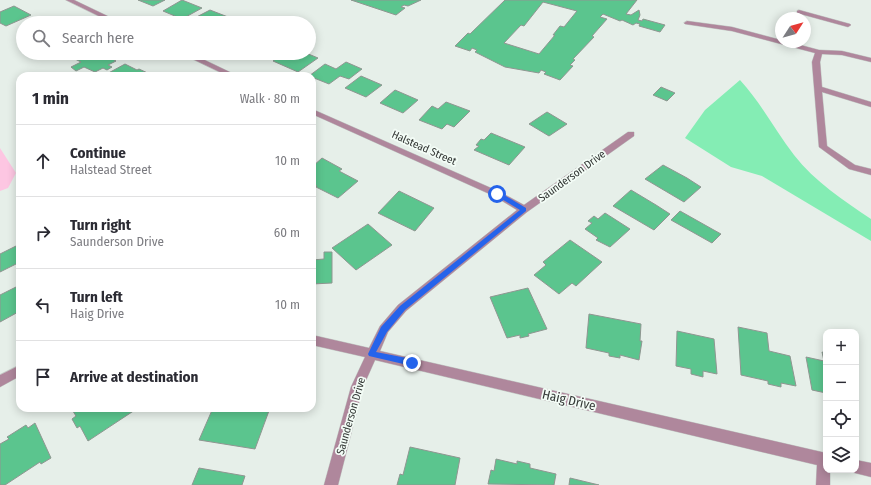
<!DOCTYPE html>
<html lang="en">
<head>
<meta charset="utf-8">
<style>
  body { margin:0; font-family:"Fira Sans Condensed",sans-serif; background:#f2f2f3; color:#2b2b33 }
  .controls { position:absolute; right:12px; bottom:12px; display:grid; overflow:hidden; border-radius:8px; box-shadow:0 2px 10px #0003 }
  .controls button { width:36px; height:36px; display:grid; place-items:center; padding:0; border:0; border-bottom:1px solid #e1e1e2; background:#fff; color:#2b2b33; font:20px sans-serif }
  .compass { position:absolute; left:775px; top:12px; width:36px; height:36px; border-radius:50%; background:#fff; box-shadow:0 2px 10px #0003; rotate:54deg }
  .stop { position:absolute; width:12px; height:12px; margin:-9px; border:3px solid #2563eb; border-radius:50%; background:#fff }
  .stop.end { background:#2563eb; border-color:#fff; box-shadow:0 1px 4px #0008 }
  .list { margin:0; padding:0; list-style:none }
  h2 { display:flex; justify-content:space-between; align-items:center; height:52px; margin:0; padding:0 16px; font-size:17px }
  h2 small { font-size:13px; font-weight:400; color:#7c7c81 }
  .list li { display:grid; grid-template-columns:26px 1fr auto; gap:12px; align-items:center; box-sizing:border-box; height:72px; padding:0 16px; border-top:1px solid #e1e1e2 }
  .list b { display:block; font-size:15px; white-space:nowrap }
  .list p { margin:0; font-size:13px; white-space:nowrap; color:#7c7c81 }
  .list em { font-size:13px; font-style:normal; color:#7c7c81 }
  .icon { flex:none; width:22px; height:22px; fill:none; stroke:currentColor; stroke-width:2; stroke-linecap:round; stroke-linejoin:round }
  .map { position:relative; flex:none; width:871px; height:485px; overflow:hidden }
  .search { position:absolute; background:#fff; box-shadow:0 2px 10px #0003; left:16px; top:16px; width:300px; height:44px; display:flex; align-items:center; gap:10px; box-sizing:border-box; padding:0 14px; border-radius:22px; color:#7c7c81; font-size:15px }
  .panel { position:absolute; background:#fff; box-shadow:0 2px 10px #0003; left:16px; top:72px; width:300px; height:340px; border-radius:12px }
  .map>svg:first-child { display:block }
</style>
</head>
<body>
<div class="map">
<svg width="871" height="485" viewBox="0 0 871 485">
  <rect width="100%" height="100%" fill="#e6efe9"/>
  <path fill="#fdc6e2" d="M0,148L16,173L8,188L0,191Z"/>
  <path fill="#84edb4" d="M740,80C761,103 775,130 794,155C815,182 843,200 871,219V241L762,176L731,167L685,138L705,110Z"/>
  <path fill="#5bc58e" stroke="#8f9691" fill-rule="evenodd" d="M138,0H165L153,6Z
    M182,0L202,8L182,19L163,11Z
    M351,0H421L408,6L404,5L401,7L405,8L396,15Z
    M505,0H637L626,14L631,15L639,10L640,15L638,20L642,21L643,19L665,25L660,32L639,26L640,24L636,23L633,25L622,20L620,21L603,14L600,17L607,19L592,36L594,37L573,59L575,60L570,65L573,66L560,80L544,74L546,72L541,70L539,73L505,67L475,52L477,50L472,48L470,51L455,46L468,33L470,34ZM543,2L577,11L564,27L560,26L553,35H555L539,54L504,43L521,25L524,26Z
    M14,6L31,15L6,26L0,23V12Z
    M210,10L228,17L217,23H185Z
    M82,53H109L105,55L116,61L108,65L112,67L107,70L103,68L95,72L84,67L76,71L71,67L81,62L73,58Z
    M255,53H273L266,58Z
    M284,53H306L318,58L298,72L273,61Z
    M346,62L362,69L349,79L340,76L329,84L309,76L325,64L336,69Z
    M125,64L137,70L139,69L154,76H103Z
    M361,76L382,85L366,97L345,88Z
    M661,87L675,93L667,101L653,95Z
    M395,90L418,100L403,113L380,103Z
    M446,102L470,111L454,127L447,124L442,129L419,120L432,106L438,109Z
    M547,112L567,124L549,136L529,124Z
    M491,133L525,147L509,165L474,150L479,146L476,145L481,139L484,140Z
    M322,158L342,169L339,171L358,181L338,198L316,187L317,186L312,183V167Z
    M663,165L687,178L701,187L684,202L645,179Z
    M631,190L656,205L670,214L654,230L613,206Z
    M399,191L434,208L415,231L378,213Z
    M680,211L712,229L721,234L712,243L671,220Z
    M605,213L630,229L610,247L596,240L598,238L585,229L592,223L588,221L594,216L598,219Z
    M368,224L392,245L356,270L332,248Z
    M570,240L602,262L576,286L572,283L559,294L534,275L546,265L543,262Z
    M20,244V262L0,272V254Z
    M324,252H332V283L312,284V260L324,259Z
    M20,285V311L0,322V295Z
    M528,288L547,329L528,334L529,336L520,338V335L507,338L490,297Z
    M589,314L641,324L640,341H642L639,360L620,355V358L609,356V353L586,348Z
    M738,327L767,333L769,351L790,356L796,386L781,383V387L768,384V381L741,375Z
    M677,331L714,339L717,374L703,371V377L691,374V369L676,366Z
    M822,352L826,353V393L812,390L806,357L824,361Z
    M71,408H138L88,441L80,426L77,428L72,419L76,416Z
    M213,408H270L255,449L199,440Z
    M35,423L51,458L41,464L40,462L5,485H0V444L9,439L7,437L26,425L28,428Z
    M410,447L460,458L455,485H397L400,474L403,475Z
    M496,459L517,464V461L530,464V468L556,474L554,485L488,484L491,470L494,471Z
    M199,468L245,476L242,485H192Z
    M570,478L599,485H569Z"/>
  <g fill="none" stroke-linecap="round" stroke-linejoin="round">
    <defs>
      <path id="minor" d="M66,0H74L122,23H113Z
        M799,10L850,24L851,25L848,27L797,13V11Z
        M687,21L732,27L781,40V42H789L819,50L842,51L871,58V62L842,55L822,54L820,62L822,87L871,102V107L822,92L827,146L855,165L871,169V175L849,169L819,147L812,62L815,53L732,31L685,24L684,23Z
        M180,53H190L238,76H228Z
        M312,109L500,192L524,205L628,132H634V136L527,212L406,311L388,332L380,351L826,453V470H830V485H816L817,465L375,360L363,387L338,485H324L351,387L365,357L312,345V335L369,348L380,326L398,305L517,210L494,196L312,114Z
        M20,365V376L0,387V375Z
        M856,460L871,463V477L851,472V470H856Z"/>
    </defs>
    <use href="#minor" stroke="#c2cac5" stroke-width="1"/>
    <use href="#minor" fill="#af879c" fill-rule="evenodd"/>
  </g>
  <path fill="#2563eb" d="M495,192H499L526,208V211L405,310L387,332L376,352L412,359L415,363L414,365L412,366L369,356L368,354L381,327L400,306L520,210L495,195Z"/>
  <g text-anchor="middle" dominant-baseline="central" stroke-width="3.5" stroke-linejoin="round" paint-order="stroke">
    <g font-size="11" fill="#333735" stroke="#f3fcf6">
      <text transform="translate(424 148) rotate(24)">Halstead Street</text>
      <text transform="translate(572 176) rotate(-36)">Saunderson Drive</text>
      <text transform="translate(351 416) rotate(-74)">Saunderson Drive</text>
    </g>
    <g font-size="13" fill="#333735" stroke="#f3fcf6">
      <text transform="translate(569 400) rotate(13)">Haig Drive</text>
    </g>
  </g>
</svg>
<div class="controls">
<button>+</button>
<button>−</button>
<button><svg class="icon" aria-label="locate" viewBox="0 0 24 24"><circle cx="12" cy="12" r="6"/><path d="M12 2v4M12 18v4M2 12h4M18 12h4"/></svg></button>
<button><svg class="icon" aria-label="layers" viewBox="0 0 24 24"><path d="M12 4l9 5-9 5-9-5zM3 14l9 5 9-5"/></svg></button>
</div>
<svg class="compass" viewBox="-18 -18 36 36"><path d="M0-13l5 13h-10z" fill="#e53935"/><path d="M0 13l5-13h-10z" fill="#7c7c81"/></svg>
<div class="stop" style="left:497px;top:194px"></div>
<div class="stop end" style="left:412px;top:363px"></div>
<div class="search"><svg class="icon" aria-label="search" viewBox="0 0 24 24"><circle cx="10" cy="10" r="6"/><path d="M15 15l6 6"/></svg>Search here</div>
<section class="panel">
<h2>1 min<small>Walk · 80 m</small></h2>
<ul class="list">
<li><svg class="icon" aria-label="ahead" viewBox="0 0 24 24"><path d="M12 20V5M6 11l6-6 6 6"/></svg><div><b>Continue</b><p>Halstead Street</p></div><em>10 m</em></li>
<li><svg class="icon" aria-label="right" viewBox="0 0 24 24"><path d="M7 20v-9h11M14 6l5 5-5 5"/></svg><div><b>Turn right</b><p>Saunderson Drive</p></div><em>60 m</em></li>
<li><svg class="icon" aria-label="left" viewBox="0 0 24 24"><path d="M17 20v-9H6M10 6l-5 5 5 5"/></svg><div><b>Turn left</b><p>Haig Drive</p></div><em>10 m</em></li>
<li><svg class="icon" aria-label="arrive" viewBox="0 0 24 24"><path d="M6 21V4h12l-3 4 3 4H6"/></svg><div><b>Arrive at destination</b></div></li>
</ul>
</section>
</div>
</body>
</html>
